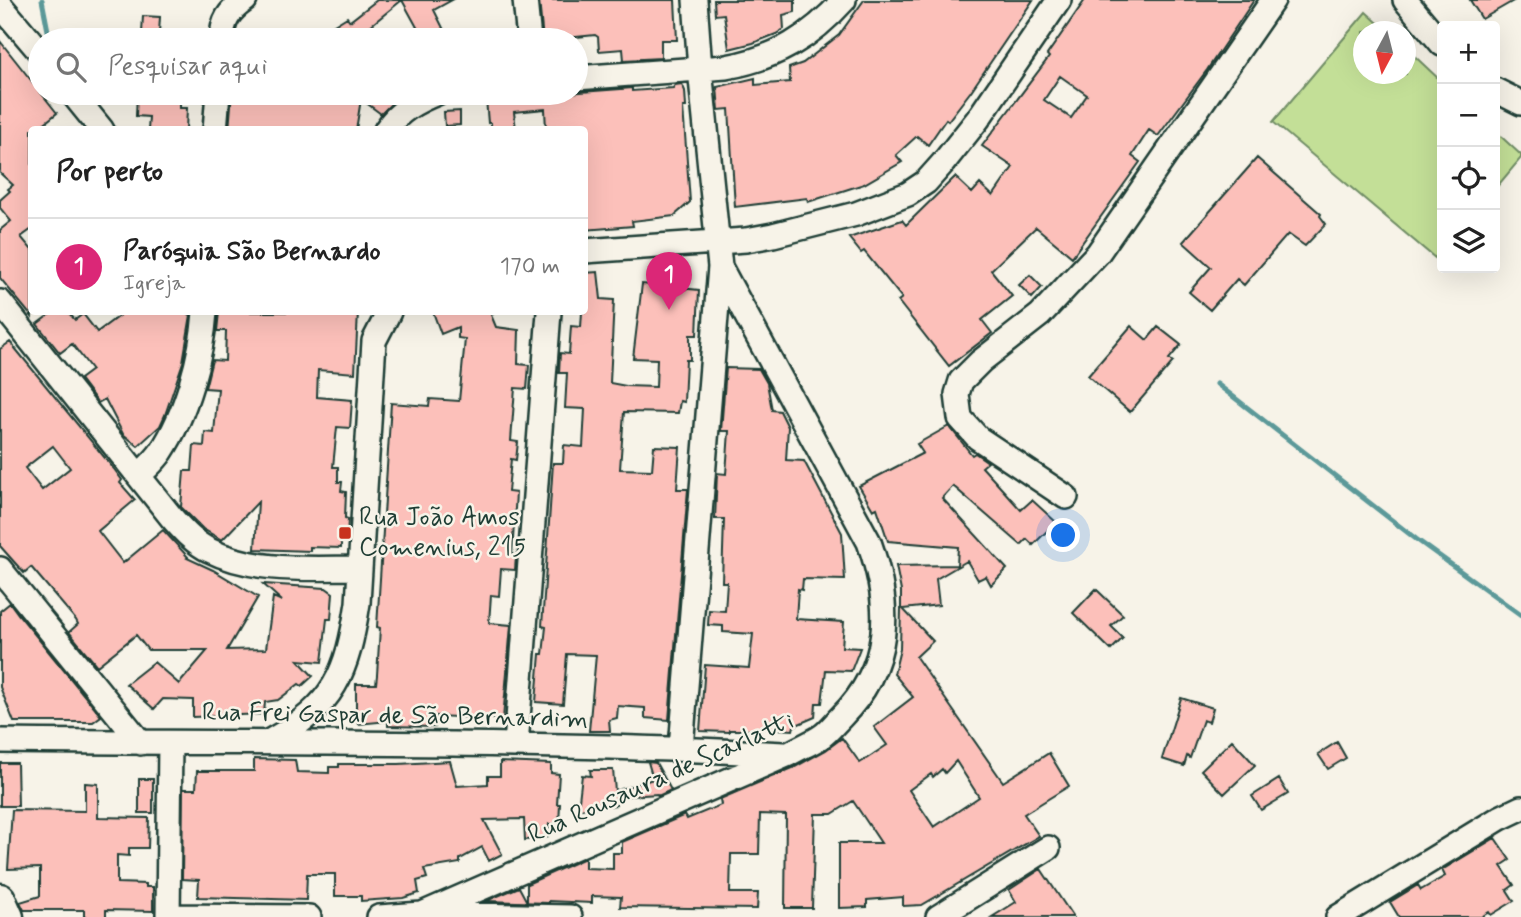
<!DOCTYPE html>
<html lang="pt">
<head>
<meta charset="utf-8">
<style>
  body { margin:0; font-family:Mynerve,sans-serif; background:#f6f6f6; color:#222 }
  .controls { position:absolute; right:21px; top:21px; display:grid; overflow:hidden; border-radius:7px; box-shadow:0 7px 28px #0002 }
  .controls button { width:63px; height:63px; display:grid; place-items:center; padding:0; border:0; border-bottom:2px solid #e0e0e0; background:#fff; color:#222; font:35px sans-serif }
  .compass { position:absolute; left:1353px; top:21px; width:63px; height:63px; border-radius:50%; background:#fff; box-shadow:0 7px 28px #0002; rotate:187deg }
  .you { position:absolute; left:1064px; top:536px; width:24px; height:24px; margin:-18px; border:5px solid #fff; border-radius:50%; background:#1a73e8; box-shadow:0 0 0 10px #1a73e833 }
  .badge { display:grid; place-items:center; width:46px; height:46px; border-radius:50%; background:#db2777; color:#fff; font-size:23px; font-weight:700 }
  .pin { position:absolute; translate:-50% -58px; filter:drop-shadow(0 2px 4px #0008) }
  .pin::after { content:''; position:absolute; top:37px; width:24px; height:21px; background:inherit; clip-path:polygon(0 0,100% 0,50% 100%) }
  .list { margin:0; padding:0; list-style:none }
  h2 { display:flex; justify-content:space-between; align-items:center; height:91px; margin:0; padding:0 28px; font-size:30px }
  h2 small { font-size:23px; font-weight:400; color:#767676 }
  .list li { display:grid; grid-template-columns:46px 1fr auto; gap:21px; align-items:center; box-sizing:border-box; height:98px; padding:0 28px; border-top:2px solid #e0e0e0 }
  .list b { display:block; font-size:26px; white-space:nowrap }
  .list p { margin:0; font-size:23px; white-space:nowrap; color:#767676 }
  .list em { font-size:23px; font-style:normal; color:#767676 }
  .icon { flex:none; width:38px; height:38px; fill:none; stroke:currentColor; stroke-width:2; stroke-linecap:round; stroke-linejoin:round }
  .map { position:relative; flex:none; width:1521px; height:917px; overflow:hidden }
  .search { position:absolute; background:#fff; box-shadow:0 7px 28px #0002; left:28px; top:28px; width:560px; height:77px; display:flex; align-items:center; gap:18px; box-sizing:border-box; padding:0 24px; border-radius:38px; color:#767676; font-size:26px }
  .panel { position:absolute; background:#fff; box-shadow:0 7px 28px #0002; left:28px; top:126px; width:560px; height:189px; border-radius:7px }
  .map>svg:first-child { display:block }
</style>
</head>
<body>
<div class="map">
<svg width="1521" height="917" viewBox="0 0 1521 917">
  <rect width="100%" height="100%" fill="#f7f3e8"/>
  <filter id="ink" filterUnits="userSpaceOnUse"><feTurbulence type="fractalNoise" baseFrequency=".0143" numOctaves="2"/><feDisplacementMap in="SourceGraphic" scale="14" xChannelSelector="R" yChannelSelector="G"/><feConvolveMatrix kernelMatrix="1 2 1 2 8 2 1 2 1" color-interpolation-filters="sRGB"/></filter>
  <g filter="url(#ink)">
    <path fill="#c3df97" stroke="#718e66" stroke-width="2" d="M1366,12L1387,31L1364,32V74H1406V48L1442,82V250L1435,258L1273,122Z
      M1495,131L1521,155V158L1495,189Z"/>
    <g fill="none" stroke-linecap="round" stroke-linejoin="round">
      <path stroke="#5c9999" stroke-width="5" d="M42,0L49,36
        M1217,384L1416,539L1521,615"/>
    </g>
    <path fill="#fcc0ba" stroke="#1f3d34" stroke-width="2" fill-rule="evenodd" d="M377,0H452L434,10L449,40H424L402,0L353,40H341L331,27L347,17L350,21Z
      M539,0H675L677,40H661V58L624,60L623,49L599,51L598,37L595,35L567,38V40H543Z
      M714,0H795V12L783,15L784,29L776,34L753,43L729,49L724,14L715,15Z
      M864,0H1033L971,91L948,121L946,119L928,145L917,136L896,155L902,162L864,184L808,202L807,198L735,207L729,109L719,110L717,87L755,78V85L790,82L789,68L803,63L839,35Z
      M1085,0H1254L1207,70L1158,136L1149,130L1132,156L1140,162L1072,257L1036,227L991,270L1012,296L982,320L992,333L949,366L898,301L902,298L864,251L861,253L849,238L902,220L906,225L955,177L972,193L980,184L993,196L1013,167L982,146L1049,57L1047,55ZM1060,76L1087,95L1071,118L1044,100Z
      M1470,0H1515L1482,19Z
      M143,16L160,17L159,33H142Z
      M0,41L57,113L36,130H32V229L21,237L32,250V317L0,278V230L11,221L0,208V200L10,191L8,189L13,185L0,173Z
      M682,84L685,91L686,107H683L690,202L674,216L632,221L633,226L584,230V130H546L545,109L514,112L516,130H491V123H488L486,99L621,89L632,88V91L673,88L675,85Z
      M137,93H176L175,95H180V108H187L186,130H148L149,117L136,116Z
      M232,93H257V98L288,101L291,93H388L396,99L381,114L361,99L356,130H229Z
      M460,111V125L445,126L444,112Z
      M1257,158L1321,214L1320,216L1326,224L1305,246L1288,234L1244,285L1237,279L1210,310L1189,292L1211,267L1183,242Z
      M598,272L601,299L614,300L610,383L626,386L656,387L657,359L633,358L642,284L699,290L697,335H690V360H686L684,402L680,401L678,413L624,412L620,469L652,470L654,446L680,447L677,489H688L669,720L645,718V708L618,706L617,718L609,720L610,731H589L596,655L567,654L563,704L536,702L540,654H543L546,627L542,626L553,463H563L564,445L583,447L585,409L565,408L567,373H559L560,353L569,354L571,326L581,327L582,312H584V273Z
      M1030,275L1042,287L1032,298L1019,285Z
      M53,312H68L75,320L83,314L97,332L124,312H185L191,315L183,362L165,415L160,426L138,446L123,434L105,399L98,403L80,379L92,370L72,344L60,353L37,324Z
      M219,312H358L355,373L318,370L317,397L352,400L350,428L337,427L333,467H338V482H342L341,491L346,492L345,518L348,519L347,537H341V548L310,547V551L255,549L258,502L222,540L203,529L181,507L184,471H192L194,445L204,446L205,432L214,433L218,389L205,388L212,360L225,361L226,331H217Z
      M433,312H496L491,315L496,327L519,330L518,364L529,365L527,389L515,388L511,441L518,442L516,460L511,459L508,492L516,493L512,555L516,556L515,570L501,569L499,596L491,595L489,623L511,625L503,719L436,716L435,727L388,726V721L358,724L356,720V684H376L377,675L380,628L377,627L391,403L429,406L430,399L459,401L465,339L458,338V327L441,334Z
      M1131,326L1147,340L1158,327L1181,345L1169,359L1173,362L1130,412L1088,376Z
      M10,342L114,469L122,480L120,483L135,500L98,531L123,563L163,530L188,557L187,558L213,570L258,597L227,650L266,649L273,597L282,601L263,584L326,588L333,593L331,619H327L322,662L298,660L313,676L302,686L299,684L278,700L265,702L264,714L193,717V700L163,699L154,709L126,684L154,662L179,684L208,650H148L136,635L97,666L69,632L78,624L76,620L31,567L24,573L0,546V349ZM53,446L70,468L42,490L25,468Z
      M726,368L759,369L767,383L772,410L780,411L788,427L786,460L804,461L842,533L845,580L803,579L802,590L798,589L796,619L844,622L842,647L860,648L851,671L826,670L822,703H816L815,717L794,726L793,730L761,728V730H729V732L700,731L705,665L749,668L753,634L723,632V626L708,625L709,610L725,611L727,582H722L724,519H715L717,473L726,474L729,431H721Z
      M949,426L972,455L975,453L988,462L982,467L1021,510L1032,500L1056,522L1033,545L1027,539L1021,545L953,486L942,498L1007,569L991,585L986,576L978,580L967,561L936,579L939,605L903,609L933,641L916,657L1003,782L1049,753L1069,786L1024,814L1039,836L922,905L903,906V897L867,900V907L839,908V843H881L853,801L832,814H815L812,908H785L786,815L760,814L759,854H731L730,893H758L757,909L620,907L621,897L592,896V903L549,901V903L486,901L519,887L527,902V884L585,858V868L613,869V853H622V842L685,815L687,819L721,805L720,799L795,767L826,750L842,738L860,763L887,745L874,727L913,697L894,674L900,649L901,609V591L896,566L957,565L958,547L888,541L877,508L873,510L859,486L923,453L917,444ZM956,761L979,797L934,827L909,790L931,774L933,777L942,769L945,773Z
      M1096,589L1123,615L1111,626L1123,638L1111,650L1073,613Z
      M10,603L18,614L101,716L93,722H14L0,687V611Z
      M1181,698L1213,708L1209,722L1203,720L1190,758L1187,756L1184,766L1162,759Z
      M1232,740L1255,765L1224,794L1201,770Z
      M1337,742L1346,758L1328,769L1318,754Z
      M254,759L295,760L297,772L329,773V767H339V764H399L450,761L457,786L488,784V776H500V762L551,764V773L559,774L557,804H560L559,824H549L548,837L525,840L524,819L484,820L502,854L489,861L482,847L460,859V863L424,869L427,878L417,881L419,893L403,898L361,901V896H335V874H307L306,900L198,897L199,880L182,879L183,789H196L197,771H254Z
      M648,762L656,763L671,790L658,796L657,794L616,797V805L578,809L582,775L591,776L590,770H613L615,791L653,779Z
      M0,763H17L18,806H0Z
      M139,779H153V813H139Z
      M1279,779L1288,794L1261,810L1252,796Z
      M85,783L98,784V817L149,818L148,848H129V856L117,855V883L146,884V887H153V911L106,910V917H84V910H24L20,902L40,896V868L8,869L12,810L85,811Z
      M1495,838L1510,860L1501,866L1514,885L1507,890L1514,901L1491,915L1489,912L1481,917H1399L1390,902L1418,885L1421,890L1445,876L1442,870Z
      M1041,869L1073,917H992L1016,902L1009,890Z"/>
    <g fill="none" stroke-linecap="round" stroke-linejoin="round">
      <defs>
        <path id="minor" d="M525,0L529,40
          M1405,0L1442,44
          M0,5L40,52
          M222,40C222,21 229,11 245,0
          M576,78L726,67C776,58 810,38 844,0
          M1495,90L1521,103
          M72,93L102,130
          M215,130L218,93
          M386,130C398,111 417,101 437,93
          M584,251L746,240L773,235L856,214L908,194L926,182L943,163L978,119L1059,0
          M0,302L172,518C183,530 194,543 209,550C255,573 310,568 360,568
          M139,476C146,468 155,461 161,452C186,415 202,355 205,312
          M1066,497L978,438L960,418L957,394L961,381L981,361L1040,315L1098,253L1273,0
          M0,569L141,743
          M0,741C261,744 523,740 784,754
          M270,741C335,705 347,674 358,603L374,341L389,312
          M516,745L549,312
          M681,748L720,267L700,69L695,0
          M422,914L789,754C799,748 812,743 822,736C829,731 835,723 841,717C892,666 892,607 869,542L720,267
          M168,916L309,917
          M168,917L170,743
          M379,917L422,914L570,917
          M938,917L1048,848
          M1338,917L1500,818L1521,808"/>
        <path id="major" d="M0,899L8,917"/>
      </defs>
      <use href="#minor" stroke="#1f3d34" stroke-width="28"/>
      <use href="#major" stroke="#1f3d34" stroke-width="35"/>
      <use href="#minor" stroke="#f7f3e8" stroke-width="23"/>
      <use href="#major" stroke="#f7f3e8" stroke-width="30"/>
    </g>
  </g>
  <rect fill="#c8321e" stroke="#f7f3e8" stroke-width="2.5" x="338" y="526" width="14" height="14" rx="3.5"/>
  <g text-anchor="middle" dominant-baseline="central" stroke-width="5" stroke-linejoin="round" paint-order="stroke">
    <g font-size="26" fill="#1f3d34" stroke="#f7f3e8" text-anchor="start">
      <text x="359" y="518">Rua João Amos<tspan x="359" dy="30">Comenius, 215</tspan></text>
    </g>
    <g font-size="26" fill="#1f3d34" stroke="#f7f3e8">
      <text transform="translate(395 716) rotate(1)">Rua Frei Gaspar de São Bernardim</text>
      <text transform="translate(661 778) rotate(-24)">Rua Rousaura de Scarlatti</text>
    </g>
  </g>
</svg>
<div class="controls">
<button>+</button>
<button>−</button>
<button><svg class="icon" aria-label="locate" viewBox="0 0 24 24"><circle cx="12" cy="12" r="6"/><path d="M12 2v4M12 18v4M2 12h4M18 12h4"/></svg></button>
<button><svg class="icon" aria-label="layers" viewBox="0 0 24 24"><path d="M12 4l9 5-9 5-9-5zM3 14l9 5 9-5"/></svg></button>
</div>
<svg class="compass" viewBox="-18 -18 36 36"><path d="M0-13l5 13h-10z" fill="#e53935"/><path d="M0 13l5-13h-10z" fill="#767676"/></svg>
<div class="you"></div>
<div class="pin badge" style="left:669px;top:310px">1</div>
<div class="search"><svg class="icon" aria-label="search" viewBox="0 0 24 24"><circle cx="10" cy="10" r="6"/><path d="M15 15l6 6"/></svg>Pesquisar aqui</div>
<section class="panel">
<h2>Por perto<small></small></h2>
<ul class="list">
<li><span class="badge">1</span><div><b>Paróquia São Bernardo</b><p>Igreja</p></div><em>170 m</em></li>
</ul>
</section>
</div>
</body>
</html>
